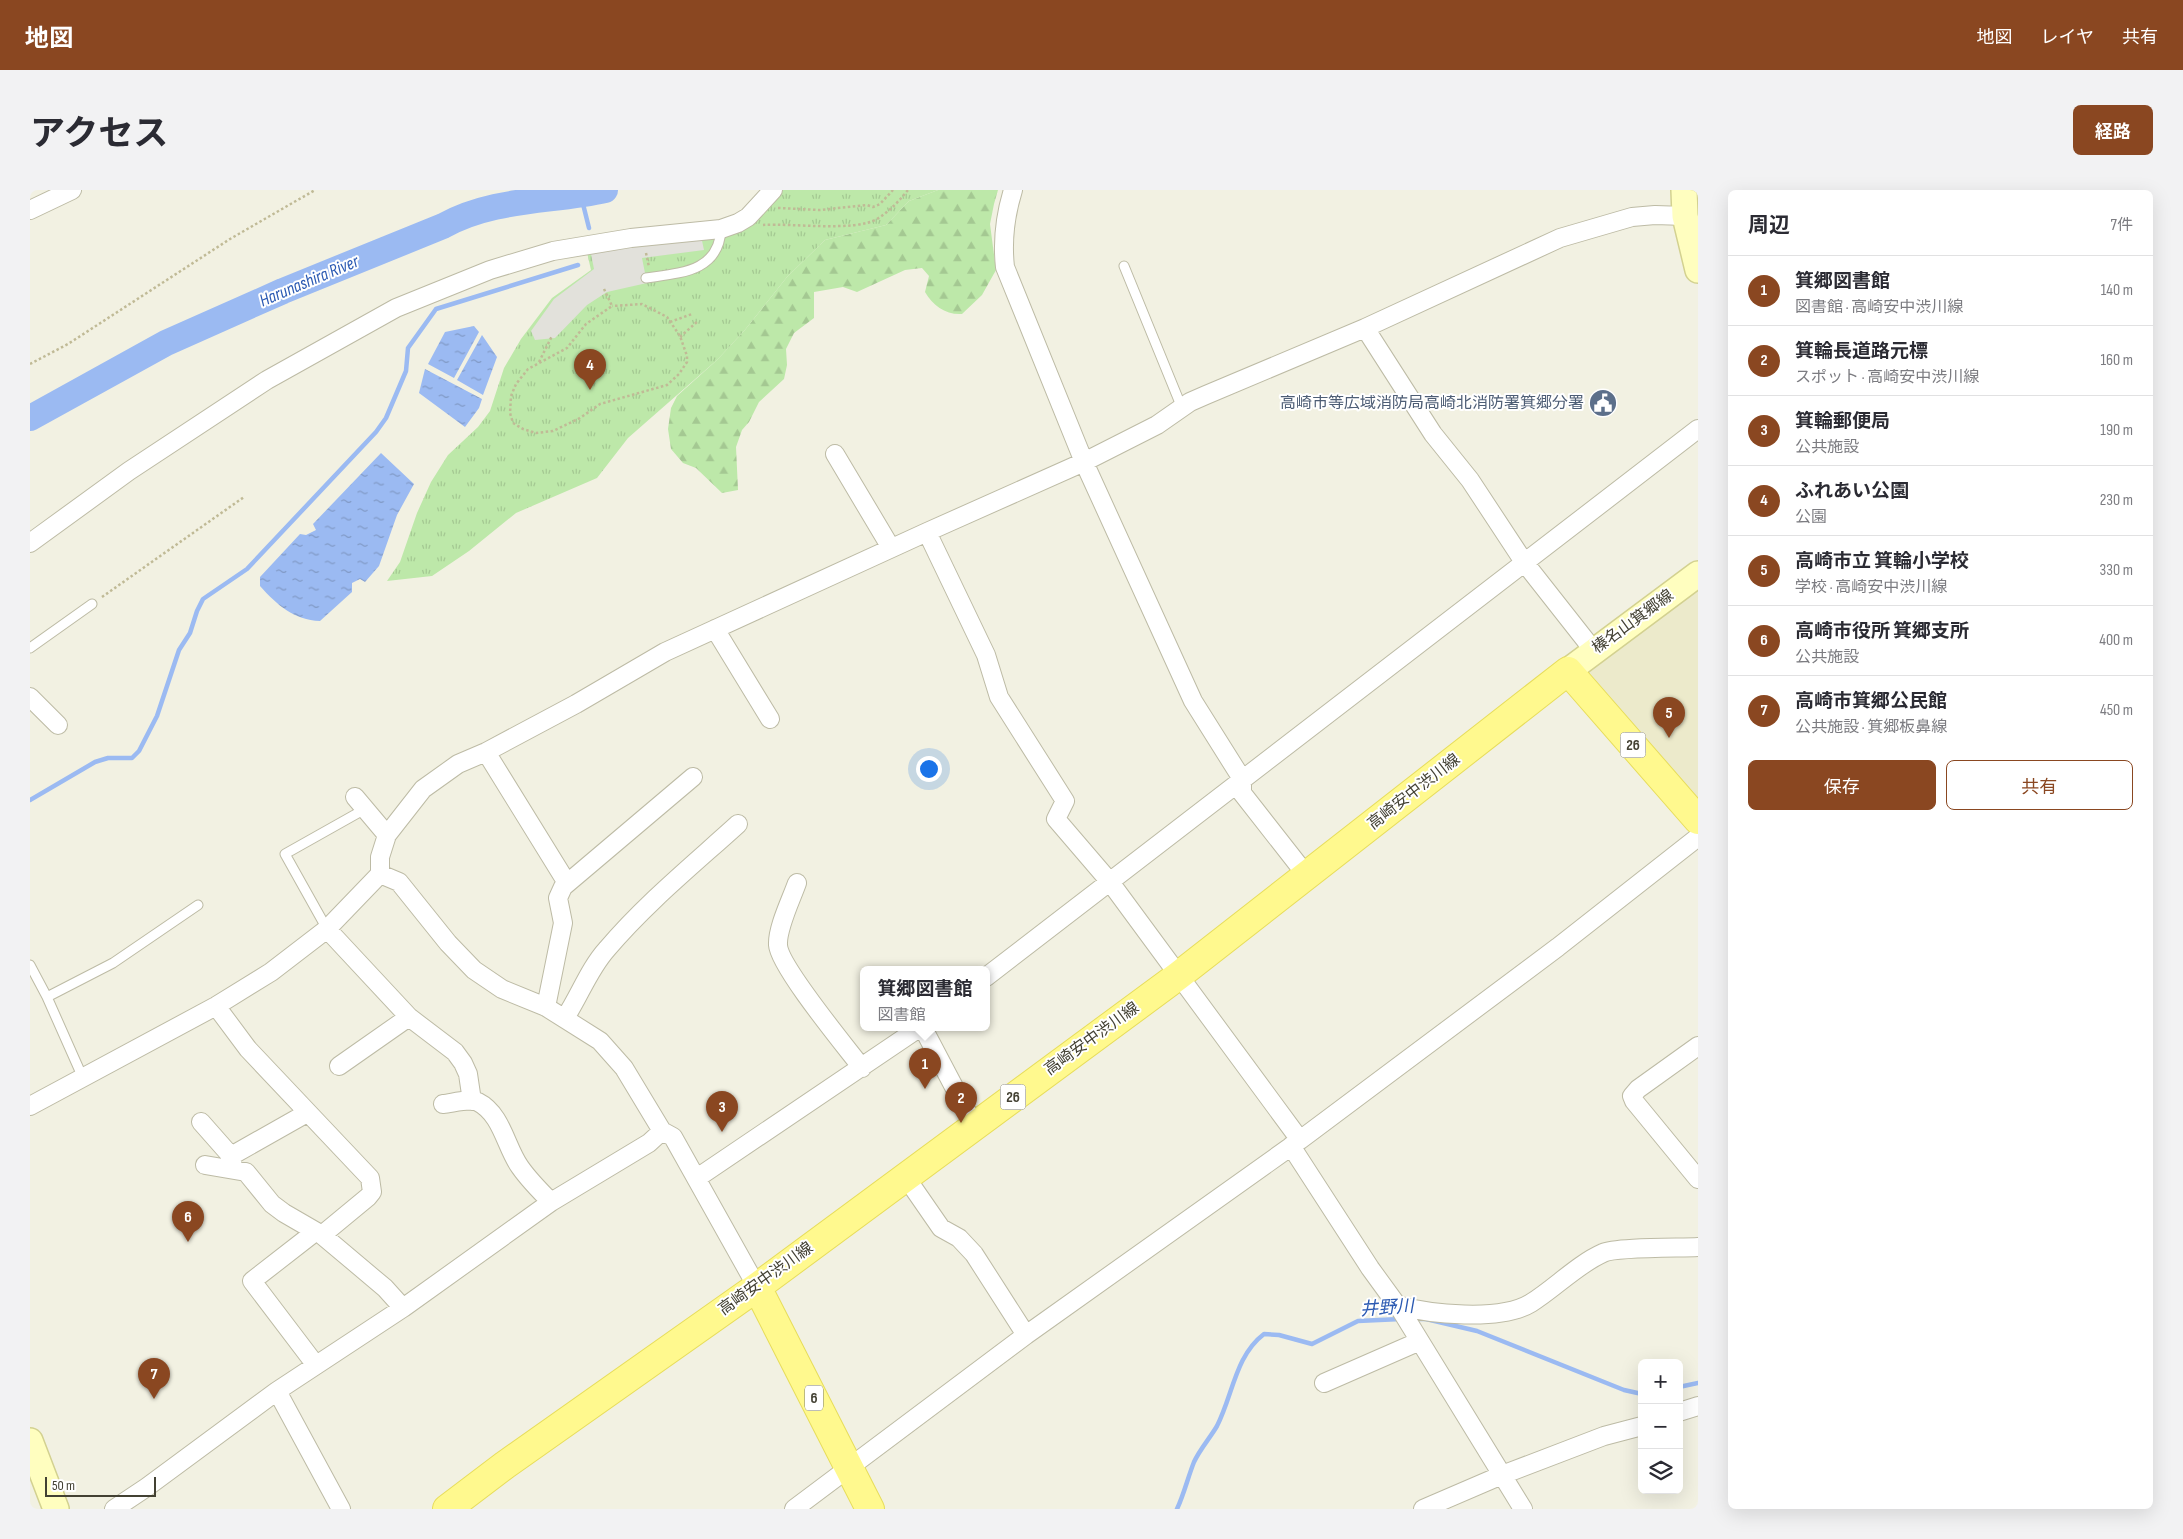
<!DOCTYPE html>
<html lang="ja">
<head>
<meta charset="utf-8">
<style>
  body { margin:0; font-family:"Sofia Sans Condensed","Noto Sans JP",sans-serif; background:#f2f2f3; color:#2b2b33 }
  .controls { position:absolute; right:15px; bottom:15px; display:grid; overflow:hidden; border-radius:8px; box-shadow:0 5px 20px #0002 }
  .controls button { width:45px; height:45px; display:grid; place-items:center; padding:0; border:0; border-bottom:1px solid #e1e1e2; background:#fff; color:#2b2b33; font:25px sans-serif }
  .scale { position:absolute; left:15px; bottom:12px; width:111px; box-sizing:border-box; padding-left:5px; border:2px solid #434133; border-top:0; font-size:14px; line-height:18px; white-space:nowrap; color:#434133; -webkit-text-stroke:4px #fff; paint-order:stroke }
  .you { position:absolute; left:898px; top:578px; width:18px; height:18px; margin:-12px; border:4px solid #fff; border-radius:50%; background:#1a73e8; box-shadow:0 0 0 8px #1a73e833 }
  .badge { display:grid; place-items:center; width:32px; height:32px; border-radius:50%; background:#8a4721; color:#fff; font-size:16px; font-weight:700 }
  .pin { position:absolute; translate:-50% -41px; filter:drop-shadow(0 1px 2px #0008) }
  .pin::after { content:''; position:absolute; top:26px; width:18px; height:15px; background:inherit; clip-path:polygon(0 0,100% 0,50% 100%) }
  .popup { position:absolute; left:830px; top:776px; width:130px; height:65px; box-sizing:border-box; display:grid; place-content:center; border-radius:8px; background:#fff; filter:drop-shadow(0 1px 4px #0005); font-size:16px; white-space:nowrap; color:#7c7c81 }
  .popup b { font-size:19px; color:#2b2b33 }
  .popup::after { content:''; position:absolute; left:50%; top:100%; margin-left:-10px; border:10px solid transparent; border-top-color:#fff }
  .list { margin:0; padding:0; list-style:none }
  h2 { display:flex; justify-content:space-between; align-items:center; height:65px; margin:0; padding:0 20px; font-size:21px }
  h2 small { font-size:16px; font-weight:400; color:#7c7c81 }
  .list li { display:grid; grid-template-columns:32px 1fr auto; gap:15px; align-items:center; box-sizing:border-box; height:70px; padding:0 20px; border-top:1px solid #e1e1e2 }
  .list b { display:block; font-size:19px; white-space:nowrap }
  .list p { margin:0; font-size:16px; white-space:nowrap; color:#7c7c81 }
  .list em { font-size:16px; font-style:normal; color:#7c7c81 }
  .actions { display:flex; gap:10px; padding:15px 20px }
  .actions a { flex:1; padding:11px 0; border:1px solid #8a4721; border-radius:8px; text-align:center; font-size:18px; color:#8a4721 }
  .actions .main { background:#8a4721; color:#fff }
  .icon { flex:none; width:28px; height:28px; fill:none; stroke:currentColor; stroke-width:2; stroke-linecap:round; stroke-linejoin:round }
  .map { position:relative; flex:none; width:1668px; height:1319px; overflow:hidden; border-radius:8px }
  header { display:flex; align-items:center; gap:30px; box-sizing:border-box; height:70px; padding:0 25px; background:#8a4721; color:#fff }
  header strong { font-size:24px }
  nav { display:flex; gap:28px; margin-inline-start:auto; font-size:18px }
  .intro { display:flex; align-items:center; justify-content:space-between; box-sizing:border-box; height:120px; padding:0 30px }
  h1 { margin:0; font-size:35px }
  .button { padding:12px 22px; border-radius:8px; background:#8a4721; color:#fff; font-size:18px; font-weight:700 }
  main { display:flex; gap:30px; padding:0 30px }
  aside { flex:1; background:#fff; border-radius:8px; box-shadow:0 5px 20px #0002 }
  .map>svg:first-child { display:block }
</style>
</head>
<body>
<header>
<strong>地図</strong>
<nav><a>地図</a><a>レイヤ</a><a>共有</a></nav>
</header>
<div class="intro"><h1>アクセス</h1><a class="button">経路</a></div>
<main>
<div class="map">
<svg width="1668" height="1319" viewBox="0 0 1668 1319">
  <defs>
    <pattern id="forest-firs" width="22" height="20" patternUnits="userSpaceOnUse" patternTransform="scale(1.25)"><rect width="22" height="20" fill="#bde8a9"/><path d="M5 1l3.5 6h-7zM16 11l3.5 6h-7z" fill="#a4c892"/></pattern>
    <pattern id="park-tufts" width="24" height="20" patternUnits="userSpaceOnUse" patternTransform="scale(1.25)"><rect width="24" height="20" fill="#bde8a9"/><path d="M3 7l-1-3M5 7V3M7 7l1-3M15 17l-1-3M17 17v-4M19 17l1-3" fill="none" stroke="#a4c892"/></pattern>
    <pattern id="water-ripples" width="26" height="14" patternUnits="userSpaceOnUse" patternTransform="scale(1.25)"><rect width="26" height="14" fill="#9bbaf2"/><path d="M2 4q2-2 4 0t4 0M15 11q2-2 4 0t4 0" fill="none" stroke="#8099c5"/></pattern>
  </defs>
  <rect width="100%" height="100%" fill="#f2f1e2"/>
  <path fill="#eceacb" d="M1668,396V614L1552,482Z"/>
  <path fill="url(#forest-firs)" d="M908,0H968L964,14L960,34L966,80L952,105L932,124C916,125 903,116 895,102L899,86L892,78L875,80L827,102L813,97L784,102V128L764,143L756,159L757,175L754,189L729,212L719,232L712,240L706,257L708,300L692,303L666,278L653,273L641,259L638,239L641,218L647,206L687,170L714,141L757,87L795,50L856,35L879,11Z"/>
  <path fill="url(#park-tufts)" d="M749,0H908L879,11L856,35L795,50L757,87L714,141L687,170L598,248L567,288L486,323L439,361L402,386L357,391L370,372L387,323L401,292L418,265L448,237L460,221L474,178L491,149L522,108L561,80L556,58L680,45Z"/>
  <path fill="#e2e1db" d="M671,46L674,60L612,68L617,93L577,102L557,115L525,148L505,150L501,141L524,109L564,79L560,59Z"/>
  <path fill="url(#water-ripples)" d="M444,136L449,142L424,188L398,174L415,142Z
    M452,145L467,167L453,205L427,190Z
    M395,179L452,209L449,218L435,237L389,203Z
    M351,263L384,294L367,325L349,376L335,392L330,389L322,393V402L290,431C264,430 247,415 230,396V387L270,344L276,345L286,340L283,334Z"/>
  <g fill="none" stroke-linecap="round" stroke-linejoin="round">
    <path stroke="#9bbaf2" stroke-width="4.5" d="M551,6L559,38
      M0,610L65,572L78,568H102L109,561L127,526L149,460L160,443L167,421L173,409L217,379L346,242L356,228L376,181L378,158L406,119L548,75
      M1381,1129H1396L1447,1141L1594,1200L1612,1204
      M1649,1197L1668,1193
      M1147,1319C1154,1304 1158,1287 1164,1272C1170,1259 1180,1248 1187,1236C1203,1205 1205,1166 1234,1144L1249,1145L1282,1154L1328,1131L1371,1129"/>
    <path stroke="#9bbaf2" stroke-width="26" d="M0,228L136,153L253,101L413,36C463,8 521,12 575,0"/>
    <defs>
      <path id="lane" d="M1094,76L1152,218
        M616,88C650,83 689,82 691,39
        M0,458L62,414
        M297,739L255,664L335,619
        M0,775L17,807L53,888
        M17,807L83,773L168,715"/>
      <path id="street" d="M983,0C975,26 972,50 975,77L1054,272L1163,511L1212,589V603L1277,686
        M0,20L42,0
        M1335,138L1403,244L1440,290L1494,372L1564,461
        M805,264L861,358
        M897,342L956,465L969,507L1035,611L1026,629L1080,692L1270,950
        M0,353L99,281L237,190L366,118L460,80L523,61L601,48L691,39L708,33L718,27L743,0
        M685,439L740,529
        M0,507L28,535
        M456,562L537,693
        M325,607L357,645
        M350,684L369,692L418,753L444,780L472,799L516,817L570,851L594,878L632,941
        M767,693C761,710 747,738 748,755C749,776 816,857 832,878
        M297,739L379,827L425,862L433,873L438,884L442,911
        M956,787L1668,239
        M186,816L218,859L340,988L342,1002L338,1007L292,1045
        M516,817L533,733L528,708L533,697L663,587
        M535,828C550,805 559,779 577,759C616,713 664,674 708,634
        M893,838L944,935
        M1668,856L1608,899L1602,906L1604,911L1668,989
        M309,876L379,827
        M413,914C423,913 440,908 448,912C472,924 476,958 490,977C499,990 510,1001 521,1012
        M0,916L186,816L241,782L297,739L350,684V667L357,645L393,599L428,574L456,562L546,514L635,462L897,342L1054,272L1127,235L1160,212L1176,205L1335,138L1530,48L1602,27L1625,25L1655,26
        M171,932L201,966L203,977
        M1261,956L1340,1078L1372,1122L1493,1319
        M201,966L277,923
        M175,975L216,982L242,1014L254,1023L292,1045L355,1098L373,1118
        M875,986L911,1038L929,1048L944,1064L996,1145
        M667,988L889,838
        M1366,1115C1399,1124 1470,1132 1501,1113C1525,1098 1548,1074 1573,1063C1585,1057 1650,1058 1668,1057
        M285,1174L222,1091L285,1042
        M1294,1193L1390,1151
        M247,1201L311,1319
        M1649,1222L1668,1216
        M84,1319L117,1297L247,1201L373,1118L521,1012L619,953L632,941L643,947L727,1097
        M764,1319L996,1145L1270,950L1528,757L1668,647
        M1393,1319L1472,1285L1574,1246L1612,1236"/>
      <path id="secondary" d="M1654,0L1655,26L1668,80
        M1538,481L1668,384
        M0,1251L26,1319"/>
      <path id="primary" d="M727,1097L840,1319
        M417,1319L475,1275L727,1097L1148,786L1538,481L1668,630"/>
    </defs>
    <use href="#lane" stroke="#bdbba5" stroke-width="11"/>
    <use href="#street" stroke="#bdbba5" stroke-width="20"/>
    <use href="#secondary" stroke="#d3d190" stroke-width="28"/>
    <use href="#primary" stroke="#e7dd5b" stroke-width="30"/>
    <path stroke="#c0ba96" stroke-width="2.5" stroke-dasharray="2.5 2.5" stroke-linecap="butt" d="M748,18L790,20L837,15L843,17L850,14L863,0
      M733,35C762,33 825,42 847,29C860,21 869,11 878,0
      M616,63L619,77
      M574,99L582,116L556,134L537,158L498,179L486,194L481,206L480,223L483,233L493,239L506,243L523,241L550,228L570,214L637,195L649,184L657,172V166L650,146L637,127L612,114L582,116
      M640,132L662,124
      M650,147L668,131
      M509,172L522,146
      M0,174L38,154L200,49L285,0
      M72,407L214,307"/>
    <use href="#lane" stroke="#fff" stroke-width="9"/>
    <use href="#street" stroke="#fff" stroke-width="18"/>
    <use href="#secondary" stroke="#fffebf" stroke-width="25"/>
    <use href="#primary" stroke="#fff98e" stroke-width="28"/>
  </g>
  <defs>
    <symbol id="civic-disc" viewBox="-11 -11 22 22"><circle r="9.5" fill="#5c6f8a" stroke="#fff"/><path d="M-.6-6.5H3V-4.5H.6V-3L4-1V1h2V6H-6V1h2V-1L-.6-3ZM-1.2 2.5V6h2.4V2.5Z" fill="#fff"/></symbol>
  </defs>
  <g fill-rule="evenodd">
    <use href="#civic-disc" x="1557" y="197" width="32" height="32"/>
  </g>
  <g text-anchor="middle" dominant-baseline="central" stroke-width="4" stroke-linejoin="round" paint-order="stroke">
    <g fill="#fff" stroke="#7b7a70" stroke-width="1">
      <rect x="1590.5" y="542.5" width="25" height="25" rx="4"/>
      <rect x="970.5" y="894.5" width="25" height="25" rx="4"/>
      <rect x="775" y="1195.5" width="18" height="25" rx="4"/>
    </g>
    <g font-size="15" font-weight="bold" fill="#434133">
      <text x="1603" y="555">26</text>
      <text x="983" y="907">26</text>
      <text x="784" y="1208">6</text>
    </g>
    <g font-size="16" fill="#4e5e75" stroke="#fff" text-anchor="end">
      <text x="1554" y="213">高崎市等広域消防局高崎北消防署箕郷分署</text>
    </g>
    <g font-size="16" fill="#434133" stroke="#fff">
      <text transform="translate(1603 432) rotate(-36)">榛名山箕郷線</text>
      <text transform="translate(1384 602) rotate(-38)">高崎安中渋川線</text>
      <text transform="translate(1062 849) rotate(-36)">高崎安中渋川線</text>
      <text transform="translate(736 1089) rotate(-36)">高崎安中渋川線</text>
    </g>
    <g font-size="18" font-style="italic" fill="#2a59b2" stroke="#fff">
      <text transform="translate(279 91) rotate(-23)">Harunashira River</text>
      <text transform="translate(1357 1118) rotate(-4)">井野川</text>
    </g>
  </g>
</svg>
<div class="controls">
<button>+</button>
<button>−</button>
<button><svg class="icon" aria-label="layers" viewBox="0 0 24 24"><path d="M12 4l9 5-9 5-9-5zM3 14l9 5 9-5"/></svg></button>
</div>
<div class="scale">50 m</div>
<div class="you"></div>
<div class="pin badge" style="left:895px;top:899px">1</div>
<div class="popup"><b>箕郷図書館</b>図書館</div>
<div class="pin badge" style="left:931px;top:933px">2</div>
<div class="pin badge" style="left:692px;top:942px">3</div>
<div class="pin badge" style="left:560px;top:200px">4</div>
<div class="pin badge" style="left:1639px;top:548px">5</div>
<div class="pin badge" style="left:158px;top:1052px">6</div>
<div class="pin badge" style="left:124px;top:1209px">7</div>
</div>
<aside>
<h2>周辺<small>7件</small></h2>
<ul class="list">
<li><span class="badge">1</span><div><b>箕郷図書館</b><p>図書館 · 高崎安中渋川線</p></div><em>140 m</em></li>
<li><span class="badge">2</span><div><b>箕輪長道路元標</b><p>スポット · 高崎安中渋川線</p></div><em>160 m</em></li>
<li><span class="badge">3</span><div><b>箕輪郵便局</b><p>公共施設</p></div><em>190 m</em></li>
<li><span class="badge">4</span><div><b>ふれあい公園</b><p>公園</p></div><em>230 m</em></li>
<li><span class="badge">5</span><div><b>高崎市立 箕輪小学校</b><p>学校 · 高崎安中渋川線</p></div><em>330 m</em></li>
<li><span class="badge">6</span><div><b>高崎市役所 箕郷支所</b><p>公共施設</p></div><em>400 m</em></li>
<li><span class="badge">7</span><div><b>高崎市箕郷公民館</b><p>公共施設 · 箕郷板鼻線</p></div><em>450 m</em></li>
</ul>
<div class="actions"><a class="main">保存</a><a>共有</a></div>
</aside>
</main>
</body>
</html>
